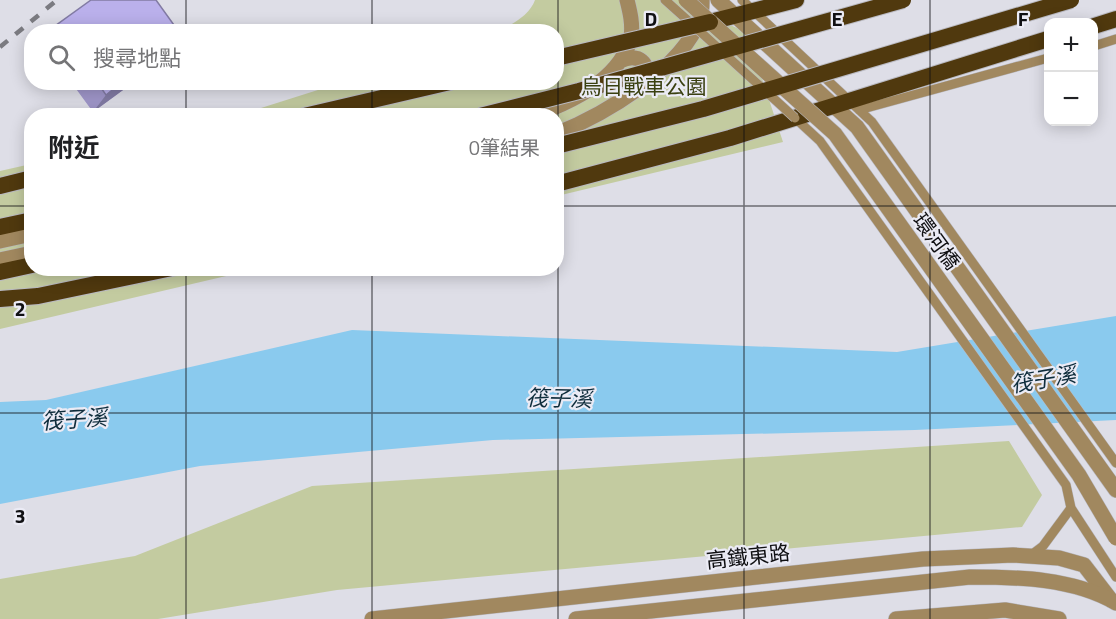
<!DOCTYPE html>
<html lang="zh-TW">
<head>
<meta charset="utf-8">
<style>
  body { margin:0; font-family:"Titillium Web","Noto Sans TC",sans-serif; background:#f6f6f6; color:#202124 }
  .controls { position:absolute; right:18px; top:18px; display:grid; overflow:hidden; border-radius:12px; box-shadow:0 3px 15px #0003 }
  .controls button { width:54px; height:54px; display:grid; place-items:center; padding:0; border:0; border-bottom:2px solid #e0e0e0; background:#fff; color:#202124; font:30px sans-serif }
  .list { margin:0; padding:0; list-style:none }
  h2 { display:flex; justify-content:space-between; align-items:center; height:78px; margin:0; padding:0 24px; font-size:26px }
  h2 small { font-size:20px; font-weight:400; color:#757577 }
  .icon { flex:none; width:33px; height:33px; fill:none; stroke:currentColor; stroke-width:2; stroke-linecap:round; stroke-linejoin:round }
  .map { position:relative; flex:none; width:1116px; height:619px; overflow:hidden }
  .search { position:absolute; background:#fff; box-shadow:0 3px 15px #0003; left:24px; top:24px; width:540px; height:66px; display:flex; align-items:center; gap:15px; box-sizing:border-box; padding:0 21px; border-radius:24px; color:#757577; font-size:22px }
  .panel { position:absolute; background:#fff; box-shadow:0 3px 15px #0003; left:24px; top:108px; width:540px; height:168px; border-radius:24px }
  .map>svg:first-child { display:block }
</style>
</head>
<body>
<div class="map">
<svg width="1116" height="619" viewBox="0 0 1116 619">
  <rect width="100%" height="100%" fill="#dedee7"/>
  <path fill="#c3cba0" d="M535,0H679L747,33L783,142L557,196L556,116H232L261,108L340,83L556,82V32L495,31C510,27 530,15 535,0Z
    M31,164L32,268L256,269L0,329V171Z
    M1009,441L1042,495L1022,527L337,590L158,619H0V579L135,556L312,486Z"/>
  <path fill="#8acaee" d="M1116,316V420L915,430L493,440L200,466L0,504V402L46,400L352,330L897,352Z"/>
  <g fill="none" stroke-linecap="round" stroke-linejoin="round">
    <defs>
      <path id="service" d="M665,0L694,26
        M742,0L872,122L1116,463
        M1094,46L1116,39
        M859,110L1048,58
        M795,118L820,141L1066,485L1071,508L1116,577
        M1031,555L1043,546L1071,508"/>
      <path id="minor" d="M620,61C638,52 652,63 645,83
        M532,116C570,103 621,79 631,37C633,24 630,12 627,0
        M556,134C603,115 683,69 700,18C702,13 702,6 702,0
        M0,241L32,234
        M0,260L32,253
        M372,619L923,559L1013,555L1059,558L1084,565L1111,600"/>
      <path id="tertiary" d="M718,0L857,127L1116,490
        M576,619L970,577C1018,577 1073,578 1116,603
        M896,619L1005,610L1059,619"/>
      <path id="trunk" d="M710,22L796,0
        M1094,26L1116,19
        M304,116L450,82
        M556,184L730,138L1048,39
        M0,186L32,178
        M0,227L32,220
        M0,272L32,265
        M0,299L38,296L172,268"/>
    </defs>
    <use href="#service" stroke="#b9b9c1" stroke-width="10"/>
    <use href="#minor" stroke="#b9b9c1" stroke-width="16"/>
    <use href="#tertiary" stroke="#b9b9c1" stroke-width="16"/>
    <use href="#trunk" stroke="#b9b9c1" stroke-width="18"/>
    <use href="#service" stroke="#a1885f" stroke-width="9"/>
    <use href="#minor" stroke="#a1885f" stroke-width="15"/>
    <use href="#tertiary" stroke="#a1885f" stroke-width="15"/>
    <use href="#trunk" stroke="#50390e" stroke-width="16"/>
    <path stroke="#7b7b81" stroke-width="4.5" stroke-dasharray="10 10" stroke-linecap="butt" d="M0,47L57,0"/>
    <defs>
      <path id="service-bridge" d="M694,26L795,118"/>
      <path id="tertiary-bridge" d="M686,0L835,134L1079,475L1116,538"/>
      <path id="trunk-bridge" d="M556,58L710,22
        M480,116L579,91L903,0
        M556,146L703,109L1071,0"/>
    </defs>
    <use href="#service-bridge" stroke="#b9b9c1" stroke-width="10" stroke-linecap="butt"/>
    <use href="#tertiary-bridge" stroke="#b9b9c1" stroke-width="16" stroke-linecap="butt"/>
    <use href="#trunk-bridge" stroke="#b9b9c1" stroke-width="18" stroke-linecap="butt"/>
    <use href="#service-bridge" stroke="#a1885f" stroke-width="9"/>
    <use href="#tertiary-bridge" stroke="#a1885f" stroke-width="15"/>
    <use href="#trunk-bridge" stroke="#50390e" stroke-width="16"/>
  </g>
  <path fill="#a097ca" d="M55,26L179,32H52Z
    M71,82H134L93,112Z"/>
  <path fill="#827ba4" d="M122,82H134L93,112L106,95Z"/>
  <path fill="#bab0eb" stroke="#827ba4" stroke-width="1.5" d="M91,0H156L179,32H60L55,26Z
    M97,82H122L106,95Z"/>
  <path fill="none" stroke="#101013" stroke-width="1.5" stroke-opacity="0.55" d="M186,0V32M372,0V32M558,0V619M744,0V619M930,0V619M186,82V116M372,82V116M0,206H32M556,206H1116M186,268V619M372,268V619M0,413H1116"/>
  <g text-anchor="middle" dominant-baseline="central" stroke-width="4.5" stroke-linejoin="round" paint-order="stroke">
    <g font-size="21" fill="#3a4011" stroke="#ebebf5">
      <text x="644" y="86">烏日戰車公園</text>
    </g>
    <g font-size="21" fill="#101013" stroke="#ebebf5">
      <text transform="translate(937 241) rotate(54)">環河橋</text>
      <text transform="translate(748 556) rotate(-6)">高鐵東路</text>
    </g>
    <g font-size="22" font-style="italic" fill="#0f2d3c" stroke="#ebebf5">
      <text transform="translate(1043 379) rotate(-10)">筏子溪</text>
      <text transform="translate(559 398) rotate(1)">筏子溪</text>
      <text transform="translate(74 419) rotate(-4)">筏子溪</text>
    </g>
  </g>
  <g font-size="20" text-anchor="middle" font-weight="bold" fill="#101013" stroke="#ebebf5" stroke-width="4.5" stroke-linejoin="round" paint-order="stroke">
    <text x="651" y="26">D</text>
    <text x="837" y="26">E</text>
    <text x="1023" y="26">F</text>
    <text x="20" y="316">2</text>
    <text x="20" y="523">3</text>
  </g>
</svg>
<div class="controls">
<button>+</button>
<button>−</button>
</div>
<div class="search"><svg class="icon" aria-label="search" viewBox="0 0 24 24"><circle cx="10" cy="10" r="6"/><path d="M15 15l6 6"/></svg>搜尋地點</div>
<section class="panel">
<h2>附近<small>0筆結果</small></h2>
<ul class="list">
</ul>
</section>
</div>
</body>
</html>
